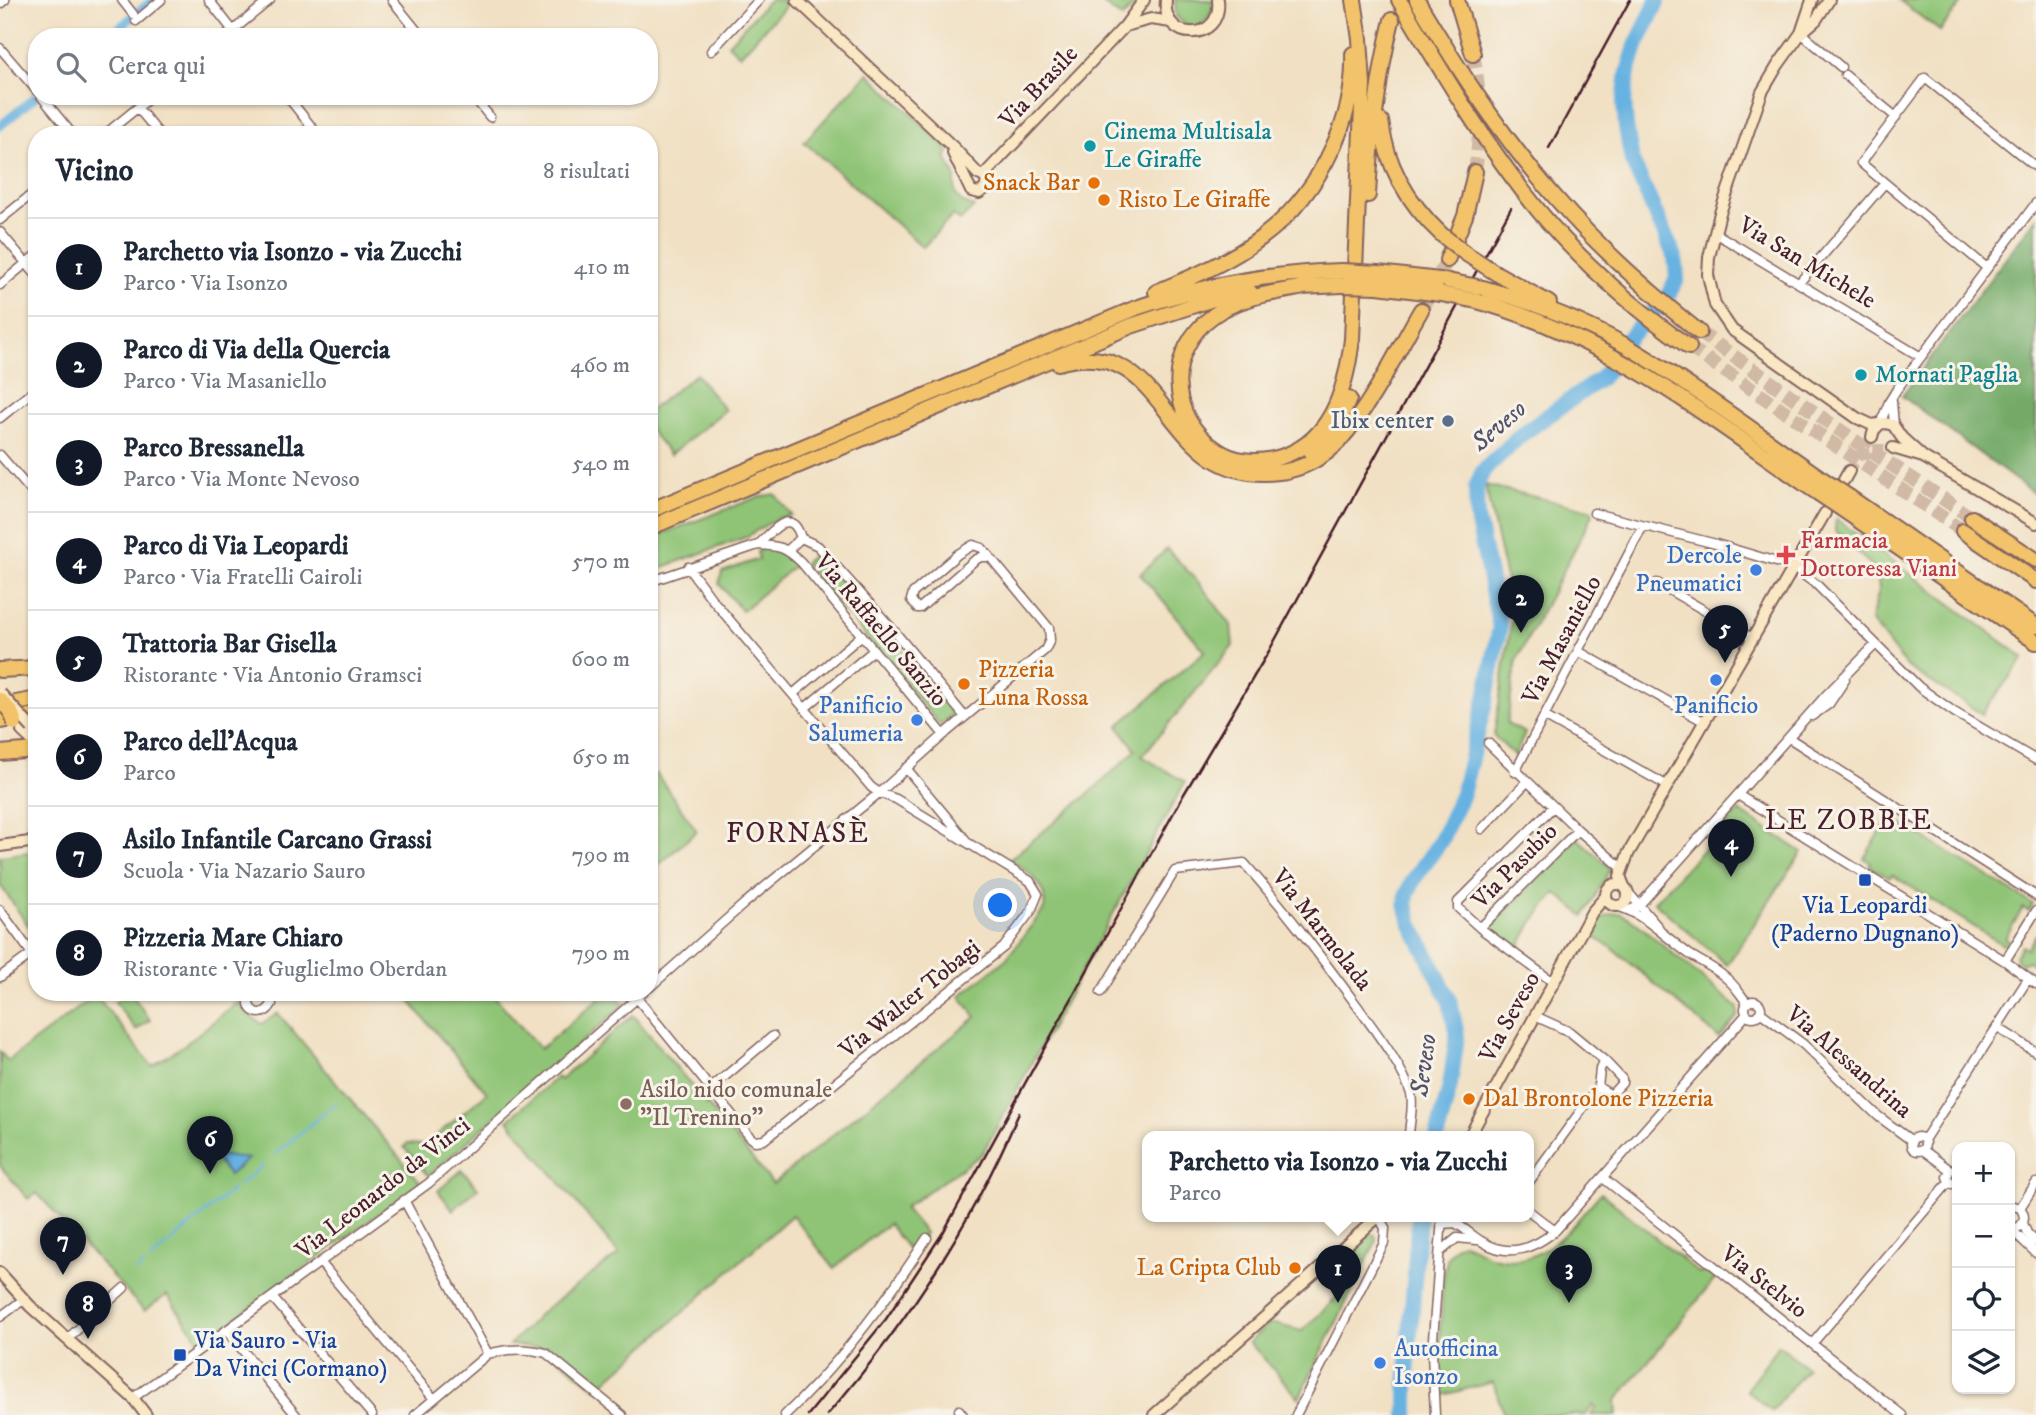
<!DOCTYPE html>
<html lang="it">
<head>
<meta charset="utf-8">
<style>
  body { margin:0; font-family:"IM FELL DW Pica",serif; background:#f6f6f7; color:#1f2937 }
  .controls { position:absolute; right:21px; bottom:21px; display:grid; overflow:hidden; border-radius:14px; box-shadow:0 2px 5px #0004 }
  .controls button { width:63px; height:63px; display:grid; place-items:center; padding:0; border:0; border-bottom:2px solid #e0e1e3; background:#fff; color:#1f2937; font:35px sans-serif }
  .you { position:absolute; left:1001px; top:906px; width:24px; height:24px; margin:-18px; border:5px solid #fff; border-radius:50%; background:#1a73e8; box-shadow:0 0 0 10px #1a73e833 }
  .badge { display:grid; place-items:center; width:46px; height:46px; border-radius:50%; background:#111827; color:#fff; font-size:23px; font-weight:700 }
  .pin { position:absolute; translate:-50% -58px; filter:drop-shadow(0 2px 4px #0008) }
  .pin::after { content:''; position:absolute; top:37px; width:24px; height:21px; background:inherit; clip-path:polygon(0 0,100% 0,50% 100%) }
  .popup { position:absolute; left:1142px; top:1131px; width:392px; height:91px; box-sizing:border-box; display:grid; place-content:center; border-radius:14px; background:#fff; filter:drop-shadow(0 2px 5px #0005); font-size:23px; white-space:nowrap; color:#747a83 }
  .popup b { font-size:26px; color:#1f2937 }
  .popup::after { content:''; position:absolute; left:50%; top:100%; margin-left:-14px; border:14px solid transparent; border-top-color:#fff }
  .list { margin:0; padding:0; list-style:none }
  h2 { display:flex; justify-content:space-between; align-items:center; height:91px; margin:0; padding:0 28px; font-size:30px }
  h2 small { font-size:23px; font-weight:400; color:#747a83 }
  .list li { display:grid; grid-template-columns:46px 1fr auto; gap:21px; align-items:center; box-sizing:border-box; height:98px; padding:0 28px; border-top:2px solid #e0e1e3 }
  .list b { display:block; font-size:26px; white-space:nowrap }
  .list p { margin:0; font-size:23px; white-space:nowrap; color:#747a83 }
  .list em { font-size:23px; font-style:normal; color:#747a83 }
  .icon { flex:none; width:38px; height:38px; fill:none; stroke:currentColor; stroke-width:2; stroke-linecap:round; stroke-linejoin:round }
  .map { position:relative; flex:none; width:2036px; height:1415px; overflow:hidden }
  .search { position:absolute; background:#fff; box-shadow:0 2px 5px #0004; left:28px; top:28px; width:630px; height:77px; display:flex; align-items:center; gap:18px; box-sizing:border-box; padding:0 24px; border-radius:28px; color:#747a83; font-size:26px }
  .panel { position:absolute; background:#fff; box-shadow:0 2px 5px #0004; left:28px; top:126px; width:630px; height:875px; border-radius:28px }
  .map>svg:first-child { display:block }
</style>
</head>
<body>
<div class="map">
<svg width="2036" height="1415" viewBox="0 0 2036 1415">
  <rect width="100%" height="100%" fill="#f7f3e8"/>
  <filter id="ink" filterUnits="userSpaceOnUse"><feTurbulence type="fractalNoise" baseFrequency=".0143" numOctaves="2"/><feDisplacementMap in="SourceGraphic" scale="14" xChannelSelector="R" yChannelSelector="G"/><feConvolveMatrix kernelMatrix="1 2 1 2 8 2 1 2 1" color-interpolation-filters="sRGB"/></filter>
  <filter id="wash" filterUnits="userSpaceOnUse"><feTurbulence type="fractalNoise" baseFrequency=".00686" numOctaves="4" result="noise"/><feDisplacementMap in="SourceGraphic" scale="28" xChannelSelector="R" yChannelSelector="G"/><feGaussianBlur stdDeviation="1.57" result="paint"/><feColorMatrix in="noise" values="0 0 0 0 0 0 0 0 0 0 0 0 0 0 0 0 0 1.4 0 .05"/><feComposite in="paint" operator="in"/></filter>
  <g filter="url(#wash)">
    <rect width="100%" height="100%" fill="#f1e0c3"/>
    <path fill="#8fc476" stroke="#6c7250" stroke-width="2" d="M769,0H785L784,8L740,55L728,44Z
      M1098,0H1117L1121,3L1124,0H1133L1135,4L1122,18Z
      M1175,0H1213C1212,23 1194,37 1176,16Z
      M1899,0H1964L1940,31Z
      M868,73L944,145L949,152L946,158L955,175V193L961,202L974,207L960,221L953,215L923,247L804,142Z
      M696,374L725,410L670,455L649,429V411Z
      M1485,485L1591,510L1593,514L1516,661L1507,724L1525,733L1515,756L1494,736L1512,618L1508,587Z
      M775,494L791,515L776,519L746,537L649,572V539L758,497Z
      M1836,519L2024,658L1982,714L1906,666L1871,620L1879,590L1877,571L1835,530Z
      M764,547L780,551L795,565L742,611L719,584L722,572L759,559L757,552Z
      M1167,549L1199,583L1231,625L1233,646L1142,756L1185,782L982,1154L904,1208L925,1233L911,1253L888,1224L834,1268L792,1215L597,1389L545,1348L509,1345L535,1320L540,1313L619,1254L508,1120L557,1077L560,1080L633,1015L773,1184L976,1017L960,996L1006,959L1044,909C1048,883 1028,872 1010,859L1091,792L1136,750L1118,726L1205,651L1140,574Z
      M819,551L956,712L940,725L804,563Z
      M656,773L697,831L649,873V778Z
      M1739,811L1802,852L1727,965L1654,902Z
      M1890,817L2033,904L2029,911L2023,908L2005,938L2011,943L2008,948L1892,875L1889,878L1869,866L1871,863L1864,858Z
      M1577,838L1611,868L1584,916L1556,893L1532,923L1517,951L1488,929Z
      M37,851V932L30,928L0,885V856Z
      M1620,913L1633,920L1738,1008V1016L1719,1038L1611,947L1590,935C1600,920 1602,914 1620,913Z
      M2036,935V966L2028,961L2021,964L2016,960L2015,956L2022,946L2027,949Z
      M130,992L150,1020L136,1030L115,1002Z
      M402,992H491L540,1049L602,996L603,992H613L624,1005L428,1176L404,1147L407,1144L425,1145L487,1093Z
      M96,995L152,1066L187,1043L238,1002L250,1016L262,1024L278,1013L421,1183L201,1343L167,1295L144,1311L37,1193L28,1199L0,1166V1052L8,1061Z
      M462,1170L478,1188L453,1210L438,1191Z
      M1601,1193L1700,1274L1705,1270L1716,1278L1616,1401L1617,1415H1591L1596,1408L1593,1405L1586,1415H1504L1493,1382L1440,1396L1438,1362L1444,1274L1448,1256L1456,1245L1463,1243C1474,1246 1482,1254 1493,1257C1541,1273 1574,1223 1601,1193Z
      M1371,1234L1375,1235L1376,1242L1299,1398L1249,1342L1270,1323L1302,1331L1351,1284L1347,1254Z
      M1779,1345L1807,1368L1772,1411L1746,1390Z"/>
    <path fill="#73aa67" stroke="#5e6449" stroke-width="2" d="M2036,218V495L1902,396Z"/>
    <path fill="#68b2e1" stroke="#596886" stroke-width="2" d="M211,1154L248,1159L229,1175Z"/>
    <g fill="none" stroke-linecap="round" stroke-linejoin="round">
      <path stroke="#68b2e1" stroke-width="2.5" d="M275,1154L336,1103
        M239,1185L262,1166
        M150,1260L233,1189
        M136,1271L144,1265"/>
      <path stroke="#68b2e1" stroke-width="9" d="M108,37L153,0
        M0,126L34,98"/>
      <path stroke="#68b2e1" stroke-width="16" d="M1437,1137L1450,1086L1457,1036L1450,1001L1411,923L1406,904L1407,894L1414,879L1440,842L1462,794L1486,698L1500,627L1477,518L1476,487L1483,471L1522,434L1600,379L1613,364L1616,351L1667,297L1677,278L1675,257L1632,161L1626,127L1624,102L1628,72L1636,46L1658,0
        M1407,1415V1375L1419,1217"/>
    </g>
  </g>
  <g filter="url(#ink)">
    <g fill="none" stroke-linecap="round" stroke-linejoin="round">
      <path stroke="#d0b9a5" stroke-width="10" stroke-dasharray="10 5" stroke-linecap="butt" d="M1861,456L1876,449H1890
        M1849,471L1872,437"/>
      <path stroke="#d0b9a5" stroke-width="14" stroke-dasharray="14 7" stroke-linecap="butt" d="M1473,54C1481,95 1481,131 1475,172
        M1421,310L1447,260
        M1699,332L1854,440L1972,518
        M1689,347L1963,531"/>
      <defs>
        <path id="street" d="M122,0L133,14
          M209,0L238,37
          M392,0L422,37
          M0,4L5,0
          M136,21L161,0
          M1801,33L1841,67
          M225,37L270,0
          M0,48L37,91
          M711,51L759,0
          M1845,75L1896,117
          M41,96L73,135
          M287,96L318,135
          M473,96L490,117
          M138,108L160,135
          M104,135L152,96
          M0,220L37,190
          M0,232L37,276
          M1715,233L1921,357
          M1987,268L1861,163L1925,78L2036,167
          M1799,283L1885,183
          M0,285L37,254
          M1892,401L1894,426
          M0,418L37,388
          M1880,424L1889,402L1897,389L2036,203
          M0,455L37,498
          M1594,513L1716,544L1793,567L1817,585L1919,687L1954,712L2036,760
          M801,538L818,546L895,632L965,717
          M788,550L801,538C791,505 772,532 758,545C780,546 785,547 801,562L944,735
          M649,582L758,545
          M1657,583L1752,638
          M1578,651L1703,721
          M793,694L862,635
          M805,708L874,650
          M1544,716L1666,785
          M1812,716L1829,704L1845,680
          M1789,738L2036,896
          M1488,743L1578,830L1622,868
          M906,768L965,839
          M1515,772L1643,526
          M1738,795L2005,961L2036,984
          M1553,807L1458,902V908L1480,928L1553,982
          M1482,829L1527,782
          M1628,892L1659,928
          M1616,906C1645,914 1665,937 1689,954C1701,962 1715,968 1726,978C1735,985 1740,994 1747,1003
          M0,910L32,954
          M1629,910L1637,907L1643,901L1828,693L1875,645
          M1480,928L1578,830
          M2005,961L2036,911
          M0,977L37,950
          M649,988L745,903L879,793L947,732L1045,650L1050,640L1049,628L990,557L982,548L973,545L958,554L913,593L911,600L917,608H920L975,560L981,557H990
          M252,992C241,1010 262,1022 272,1004L268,992
          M632,992L750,1137L755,1141L764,1140L1004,947L1031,911L1038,894L1030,881L896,799L879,793L871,787L711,598L688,567
          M1101,992L1175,871L1244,863C1285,909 1321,957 1358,1007C1375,1031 1402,1065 1411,1094C1414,1106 1409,1124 1409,1137
          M1745 1009a8 8 0 1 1 16 0a8 8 0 1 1-16 0Z
          M1760,1012L1803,1044L1878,1116L1912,1141
          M1998,1028L2036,1052
          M1598,1087L1611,1095L1622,1083V1079L1605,1061
          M710,1089L773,1036
          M1911 1144a7 7 0 1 1 14 0a7 7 0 1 1-14 0Z
          M1924,1140L2028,979
          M1923,1150L1950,1170
          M1957,1169L1950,1170L1947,1177L1951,1184H1957
          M1603,1178L1902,1415
          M1529,1182L1598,1087L1600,1069L1605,1061L1570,1032L1535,1016
          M404,1200L488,1354
          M2010,1205L2020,1208
          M2020,1208L2036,1183
          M1529,1211L1555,1231
          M2023,1223L2027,1233L2036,1242
          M1441,1224L1455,1223C1465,1228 1473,1237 1483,1242C1509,1258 1533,1249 1555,1231L1747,1014
          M2010,1229C2023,1229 2028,1218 2020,1208
          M2011,1229L2036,1253
          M1440,1252L1457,1238L1477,1240
          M320,1262L434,1399
          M272,1297L372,1415
          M0,1317L23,1300
          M226,1330L296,1415
          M67,1339L124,1288
          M1812,1344L1949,1182
          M133,1398L429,1183L644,992
          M959,1410L963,1415
          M415,1415L488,1354C506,1349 527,1348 546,1353L622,1415
          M785,1415C840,1363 886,1302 927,1238
          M1296,1415L1384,1243L1385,1228L1379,1217
          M1435,1415L1432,1353L1442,1217"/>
        <path id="secondary" d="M797,0L954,148L978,174L983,176
          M1166,0C1161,43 1223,43 1218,0
          M1829,0L1816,20L1801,33L1778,65L1762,92L1720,213L1709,257L1708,275L1715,305L1732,330L1857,418L1872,425L1885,423L1893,425L1902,438L1923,457
          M1125,26L1151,19L1171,22
          M1801,33L1812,0
          M953,153L971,191L979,193L985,189L987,181L983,176
          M983,176L1125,26L1144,0
          M1872,437L1874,430L1879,425
          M1893,448L1923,457L2036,523
          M1844,480L1849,471
          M22,731L37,745
          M0,846L37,841
          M1606 895a11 11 0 1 1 22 0a11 11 0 1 1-22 0Z
          M1624,886L1620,876L1628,854L1825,513
          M1469,1137L1592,912L1606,896
          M0,1273L30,1306L133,1398L146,1415
          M1154,1415L1378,1217"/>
        <path id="highway" d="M1399,0C1442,72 1485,145 1538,210C1581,262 1634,308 1689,347
          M1417,0C1458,69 1502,137 1555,197C1598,247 1648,291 1699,332
          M1457,0L1473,54
          M1381,121C1386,166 1409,204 1442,235
          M1368,195C1371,137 1378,77 1392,20
          M1447,260L1465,216L1475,172
          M1378,273L1448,281
          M1496,273L1549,303
          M1310,286C1278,292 1241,296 1214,315C1165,350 1167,417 1217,450C1233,461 1254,463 1273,459C1331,446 1346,390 1352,339L1363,84L1360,39L1354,0
          M1378,286L1441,294
          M1302,287L1342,285
          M1483,288C1537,303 1592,325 1640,354C1704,393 1764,439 1825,481
          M1156,292C1236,260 1296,229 1333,147C1347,118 1354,87 1353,54
          M1477,301C1608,336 1709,418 1818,493
          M1058,363C1173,331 1159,487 1279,472C1301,470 1325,457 1339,441C1373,403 1396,353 1421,310
          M1311,453C1330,439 1340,421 1349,399
          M1849,497L2036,626
          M1842,509L2036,642
          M649,511L1136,308C1203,285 1271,273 1342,271
          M1972,518L2036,560
          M649,528L1131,326L1216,298L1250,292
          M1963,531L2036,581
          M0,670L37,668
          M0,706L37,699
          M0,721L37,715
          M0,753L37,750"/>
      </defs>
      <use href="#street" stroke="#846360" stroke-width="11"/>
      <use href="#secondary" stroke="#846360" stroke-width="14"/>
      <use href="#highway" stroke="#846360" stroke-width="18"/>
      <use href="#street" stroke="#fff" stroke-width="8"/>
      <use href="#secondary" stroke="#fae7c3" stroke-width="10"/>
      <use href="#highway" stroke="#f2c36a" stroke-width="14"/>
      <path stroke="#4a1f2b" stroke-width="2.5" d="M1549,148L1630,0
        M808,1415L886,1319L944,1231L1184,794L1269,651L1511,208
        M827,1415C905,1326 972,1223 1019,1113"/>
      <defs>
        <path id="secondary-bridge" d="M0,693L32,728"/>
        <path id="highway-bridge" d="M1442,235L1465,253L1496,273
          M1342,271L1378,273
          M1448,281L1483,288
          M1342,285L1378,286
          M1441,294L1477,301
          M1825,481L1849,497
          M1818,493L1842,509
          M0,700L11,712L15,723"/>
      </defs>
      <use href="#secondary-bridge" stroke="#846360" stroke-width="14" stroke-linecap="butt"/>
      <use href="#highway-bridge" stroke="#846360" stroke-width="18" stroke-linecap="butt"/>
      <use href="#secondary-bridge" stroke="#fae7c3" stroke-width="10"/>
      <use href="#highway-bridge" stroke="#f2c36a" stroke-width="14"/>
    </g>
  </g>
  <g fill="#0f9aa8" stroke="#f7f3e8" stroke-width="2.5">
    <circle cx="1090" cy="146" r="7"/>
    <circle cx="1861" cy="375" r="7"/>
  </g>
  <g fill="#e8710a" stroke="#f7f3e8" stroke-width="2.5">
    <circle cx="1094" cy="183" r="7"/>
    <circle cx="1104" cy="200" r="7"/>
    <circle cx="964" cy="684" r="7"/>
    <circle cx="1469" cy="1099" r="7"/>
    <circle cx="1295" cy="1268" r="7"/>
  </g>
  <circle fill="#5c6f8a" stroke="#f7f3e8" stroke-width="2.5" cx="1448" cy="421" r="7"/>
  <path fill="#e0444e" stroke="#f7f3e8" stroke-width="2.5" d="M1782.5 544.5h7v7h7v7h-7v7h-7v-7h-7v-7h7z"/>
  <g fill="#3f7fe0" stroke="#f7f3e8" stroke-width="2.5">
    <circle cx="1756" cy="570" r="7"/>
    <circle cx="1716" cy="680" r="7"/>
    <circle cx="917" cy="720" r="7"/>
    <circle cx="1380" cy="1363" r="7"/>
  </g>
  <g fill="#1a4fb4" stroke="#f7f3e8" stroke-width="2.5">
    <rect x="1858" y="873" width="14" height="14" rx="3.5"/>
    <rect x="173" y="1348" width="14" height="14" rx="3.5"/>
  </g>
  <circle fill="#8d6e63" stroke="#f7f3e8" stroke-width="2.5" cx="626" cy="1104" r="7"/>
  <g text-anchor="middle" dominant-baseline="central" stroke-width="6" stroke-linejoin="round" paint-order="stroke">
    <g font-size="24" fill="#4a1f2b" stroke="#f7f3e8">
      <text transform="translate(1039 87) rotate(-47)">Via Brasile</text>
      <text transform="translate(1807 263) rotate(31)">Via San Michele</text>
      <text transform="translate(881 630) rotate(50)">Via Raffaello Sanzio</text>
      <text transform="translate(1562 640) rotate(-62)">Via Masaniello</text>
      <text transform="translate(1515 866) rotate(-45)">Via Pasubio</text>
      <text transform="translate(1322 930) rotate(52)">Via Marmolada</text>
      <text transform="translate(910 999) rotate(-39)">Via Walter Tobagi</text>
      <text transform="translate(1510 1017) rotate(-61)">Via Seveso</text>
      <text transform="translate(1849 1062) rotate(41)">Via Alessandrina</text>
      <text transform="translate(383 1188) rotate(-38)">Via Leonardo da Vinci</text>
      <text transform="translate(1764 1282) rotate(38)">Via Stelvio</text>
    </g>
    <g font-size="24" fill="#0d838f" stroke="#f7f3e8" text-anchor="start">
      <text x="1104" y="132">Cinema Multisala<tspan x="1104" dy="28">Le Giraffe</tspan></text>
      <text x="1875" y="375">Mornati Paglia</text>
    </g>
    <g font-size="24" fill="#c56008" stroke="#f7f3e8" text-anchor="start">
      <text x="1080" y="183" text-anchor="end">Snack Bar</text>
      <text x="1118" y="200">Risto Le Giraffe</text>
      <text x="978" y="670">Pizzeria<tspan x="978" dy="28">Luna Rossa</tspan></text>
      <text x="1483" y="1099">Dal Brontolone Pizzeria</text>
      <text x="1281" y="1268" text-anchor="end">La Cripta Club</text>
    </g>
    <g font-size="24" fill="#4e5e75" stroke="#f7f3e8" text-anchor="end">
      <text x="1434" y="421">Ibix center</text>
    </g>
    <g font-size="24" fill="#be3a42" stroke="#f7f3e8" text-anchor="start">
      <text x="1800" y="541">Farmacia<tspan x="1800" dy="28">Dottoressa Viani</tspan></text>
    </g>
    <g font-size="24" fill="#366cbe" stroke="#f7f3e8" text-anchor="end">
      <text x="1742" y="556">Dercole<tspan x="1742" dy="28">Pneumatici</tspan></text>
      <text x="903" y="706">Panificio<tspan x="903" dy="28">Salumeria</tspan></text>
      <text x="1716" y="706" text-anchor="middle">Panificio</text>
      <text x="1394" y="1349" text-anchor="start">Autofficina<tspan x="1394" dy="28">Isonzo</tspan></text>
    </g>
    <g font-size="24" fill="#164399" stroke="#f7f3e8">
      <text x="1865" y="906">Via Leopardi<tspan x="1865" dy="28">(Paderno Dugnano)</tspan></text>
      <text x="194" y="1341" text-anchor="start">Via Sauro - Via<tspan x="194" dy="28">Da Vinci (Cormano)</tspan></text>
    </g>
    <g font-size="24" fill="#785e54" stroke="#f7f3e8" text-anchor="start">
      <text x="640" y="1090">Asilo nido comunale<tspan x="640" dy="28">"Il Trenino"</tspan></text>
    </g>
    <g font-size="26" font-style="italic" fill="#54526b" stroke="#f7f3e8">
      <text transform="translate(1499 426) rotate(-41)">Seveso</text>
      <text transform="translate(1424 1065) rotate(-82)">Seveso</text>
    </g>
    <g font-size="28" letter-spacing="2" fill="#4a1f2b" stroke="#f7f3e8">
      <text x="1849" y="820">LE ZOBBIE</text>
      <text x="798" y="833">FORNASÈ</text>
    </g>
  </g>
</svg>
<div class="controls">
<button>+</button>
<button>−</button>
<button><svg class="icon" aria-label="locate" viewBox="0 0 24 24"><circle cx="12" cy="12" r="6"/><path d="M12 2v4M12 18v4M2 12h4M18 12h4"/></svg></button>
<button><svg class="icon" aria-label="layers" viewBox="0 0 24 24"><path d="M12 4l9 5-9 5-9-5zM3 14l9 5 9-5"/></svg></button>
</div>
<div class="you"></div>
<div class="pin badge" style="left:1338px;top:1303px">1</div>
<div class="popup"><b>Parchetto via Isonzo - via Zucchi</b>Parco</div>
<div class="pin badge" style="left:1521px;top:633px">2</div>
<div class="pin badge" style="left:1569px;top:1303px">3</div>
<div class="pin badge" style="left:1731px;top:877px">4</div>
<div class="pin badge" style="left:1725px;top:663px">5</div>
<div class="pin badge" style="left:210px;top:1174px">6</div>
<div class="pin badge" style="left:63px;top:1275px">7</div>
<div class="pin badge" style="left:88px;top:1339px">8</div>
<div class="search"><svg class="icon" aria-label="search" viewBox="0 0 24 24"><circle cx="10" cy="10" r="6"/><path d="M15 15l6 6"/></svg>Cerca qui</div>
<section class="panel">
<h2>Vicino<small>8 risultati</small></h2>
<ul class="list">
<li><span class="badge">1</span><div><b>Parchetto via Isonzo - via Zucchi</b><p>Parco · Via Isonzo</p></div><em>410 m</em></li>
<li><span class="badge">2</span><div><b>Parco di Via della Quercia</b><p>Parco · Via Masaniello</p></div><em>460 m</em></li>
<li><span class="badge">3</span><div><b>Parco Bressanella</b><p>Parco · Via Monte Nevoso</p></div><em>540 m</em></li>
<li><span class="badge">4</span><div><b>Parco di Via Leopardi</b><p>Parco · Via Fratelli Cairoli</p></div><em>570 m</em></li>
<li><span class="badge">5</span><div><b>Trattoria Bar Gisella</b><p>Ristorante · Via Antonio Gramsci</p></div><em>600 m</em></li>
<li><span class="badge">6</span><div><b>Parco dell'Acqua</b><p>Parco</p></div><em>650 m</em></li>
<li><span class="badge">7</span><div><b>Asilo Infantile Carcano Grassi</b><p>Scuola · Via Nazario Sauro</p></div><em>790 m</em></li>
<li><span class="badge">8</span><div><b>Pizzeria Mare Chiaro</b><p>Ristorante · Via Guglielmo Oberdan</p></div><em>790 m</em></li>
</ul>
</section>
</div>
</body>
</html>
